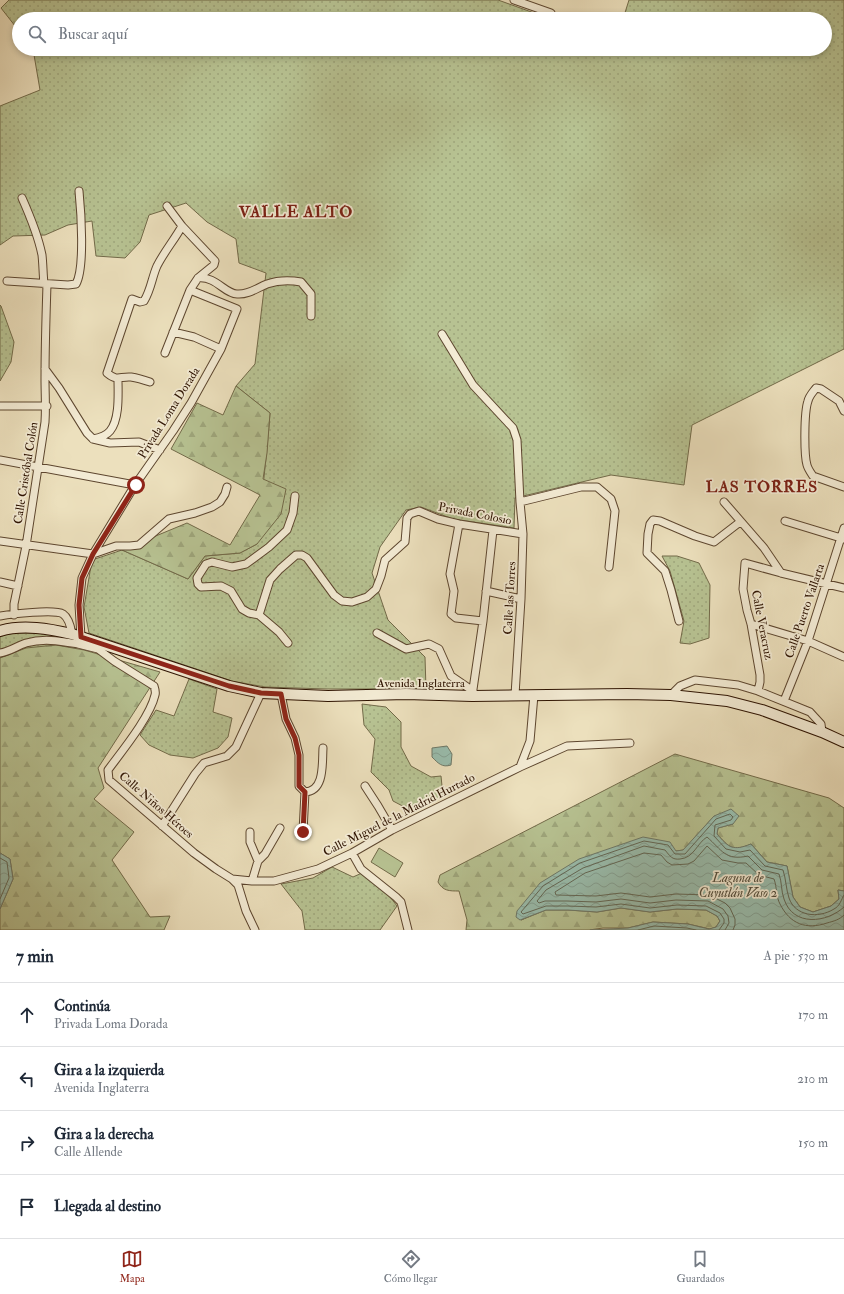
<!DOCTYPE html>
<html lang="es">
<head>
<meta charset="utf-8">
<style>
  body { margin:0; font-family:"IM FELL Double Pica",serif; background:#f2f2f3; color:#1f2937 }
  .stop { position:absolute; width:12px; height:12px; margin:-9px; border:3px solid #8f2418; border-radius:50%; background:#fff }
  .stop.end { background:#8f2418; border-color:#fff; box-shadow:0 1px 4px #0008 }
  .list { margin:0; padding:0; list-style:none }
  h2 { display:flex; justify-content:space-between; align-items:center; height:52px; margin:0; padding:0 16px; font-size:17px }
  h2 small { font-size:13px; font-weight:400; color:#747a83 }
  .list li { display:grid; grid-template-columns:26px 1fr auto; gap:12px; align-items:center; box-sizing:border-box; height:64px; padding:0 16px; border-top:1px solid #e0e1e3 }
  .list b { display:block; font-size:15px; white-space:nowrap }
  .list p { margin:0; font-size:13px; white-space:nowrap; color:#747a83 }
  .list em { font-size:13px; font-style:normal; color:#747a83 }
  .icon { flex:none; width:22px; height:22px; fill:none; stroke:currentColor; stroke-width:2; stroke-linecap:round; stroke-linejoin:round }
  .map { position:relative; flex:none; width:844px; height:930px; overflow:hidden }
  .search { position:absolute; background:#fff; box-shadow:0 2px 6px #0003; left:12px; right:12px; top:12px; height:44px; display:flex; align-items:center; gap:10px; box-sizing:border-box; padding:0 14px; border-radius:22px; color:#747a83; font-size:15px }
  .sheet { height:308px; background:#fff }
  nav { display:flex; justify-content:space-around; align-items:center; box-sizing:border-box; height:56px; border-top:1px solid #e0e1e3; background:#fff; font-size:11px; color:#747a83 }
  nav a { display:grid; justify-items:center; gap:2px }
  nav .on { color:#8f2418 }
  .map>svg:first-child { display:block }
</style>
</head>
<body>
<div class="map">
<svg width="844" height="930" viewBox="0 0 844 930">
  <defs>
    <pattern id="grass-dots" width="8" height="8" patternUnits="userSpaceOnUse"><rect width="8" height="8" fill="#b7c292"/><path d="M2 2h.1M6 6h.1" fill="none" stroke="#9ea67c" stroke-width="1.8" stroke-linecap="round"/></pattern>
    <pattern id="forest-firs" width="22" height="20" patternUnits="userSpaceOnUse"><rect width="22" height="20" fill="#b7c292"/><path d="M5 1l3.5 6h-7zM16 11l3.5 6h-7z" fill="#9ea67c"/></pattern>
    <pattern id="water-waves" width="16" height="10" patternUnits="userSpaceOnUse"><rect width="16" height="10" fill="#99bdad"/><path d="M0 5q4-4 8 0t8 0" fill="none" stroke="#84a193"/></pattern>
  </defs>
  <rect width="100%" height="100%" fill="#ece0bd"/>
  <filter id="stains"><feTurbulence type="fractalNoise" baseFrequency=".005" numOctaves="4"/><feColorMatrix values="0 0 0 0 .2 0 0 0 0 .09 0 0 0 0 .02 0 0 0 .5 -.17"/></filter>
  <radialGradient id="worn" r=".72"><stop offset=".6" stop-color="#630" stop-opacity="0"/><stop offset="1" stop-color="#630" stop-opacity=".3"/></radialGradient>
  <path fill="url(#grass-dots)" stroke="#726a49" d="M9,0H498L551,19H19V31L1,8Z
    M629,0H844V349L692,425L684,485L611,475L515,498L514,528L453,519L421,507L406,510L380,547L372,573L388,620L425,657L426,689H327L265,687L232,681L89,633L84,607L92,560L122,550L188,579L205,556L240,553L257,544C261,500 267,457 270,413L236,386L255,364L266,273L239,263L236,239L207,222L186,203L149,215L140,242L125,258L96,256L92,221L68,225L45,235L13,236L0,245V106L40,90L33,49H825V19H623Z
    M0,305L1,306L14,342L11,362L0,381Z
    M662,556H677L699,563L710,585L709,638L690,644L680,643L684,621L670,571Z
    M9,633H37L67,637L76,649L56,645L0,658V637Z
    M189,679L217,689L213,712L232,718L228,737L218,748L193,758L170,755L149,745L140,735L156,710L174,716Z
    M362,704L386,707L401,722V747L411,766L431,777L441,776L443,796L414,812L393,801L389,790L371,772L375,739L364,725Z
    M332,867L353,877L362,873C376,883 387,892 397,906L380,930H305L302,911L281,884L313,878Z"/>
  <path fill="url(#forest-firs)" stroke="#726a49" d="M236,386L270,413L267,453L263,479L286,489L281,514L257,544L240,553L205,556L188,579L122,550L187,523L230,545L260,495L171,449L197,403L223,415Z
    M56,645L84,650L160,672L98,768L104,788L94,799L134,832L112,860L150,917L170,916L164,930H0V909L13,879L10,859L0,853V658L26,648Z
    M675,754L829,798L844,808V891L838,890L839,899L831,906L813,912L800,907L793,897L787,866L767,862L751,844C732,852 730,848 717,834L718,828L733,824L714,816L684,850L676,851L521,920L546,910H568L597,912L621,908L650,912L677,909L706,910L717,916L720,921L716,927L710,929L688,924L653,922L628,928H603L589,930H466L467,920L459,891C449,891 443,891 438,882L440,875Z"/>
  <path fill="#b7c292" stroke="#726a49" d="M379,848L403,863L395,877L371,862Z"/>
  <path fill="url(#water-waves)" stroke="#6e7968" d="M447,746L452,754L451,765C442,768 438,763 432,757V748Z
    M731,809L739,816L733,824L718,828L717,834C729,848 733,851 751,844L767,862L787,866L793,897L800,907L813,912L831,906L839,899L838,890L844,891V930H590L628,928L653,922L688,924L709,929L716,927L720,921L717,916L706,910L677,909L650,912L621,908L597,912L568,910H546L520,920L516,917L517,911L540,883L579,859L643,837L670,842L676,851L683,850L714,816Z
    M0,853L10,859L13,879L0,909Z"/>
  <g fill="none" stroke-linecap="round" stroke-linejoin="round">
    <path stroke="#636856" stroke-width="1" d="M0,858L7,862L9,878L0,899
      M638,930L654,926L687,928L696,930
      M719,930L724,923V919L720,913L706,906L677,905L650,908L621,904L596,907L568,906H546L523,914L521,912L543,886L580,863L644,841L668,845L675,854H685L716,819L730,814L733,817L731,820L715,825L714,836L726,849L740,852L750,850L765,866L783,870C786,879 786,889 789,898C795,916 818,919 834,909C840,906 841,900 844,895
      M725,930L729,923L728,916L723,909L708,901L676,900L650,903L621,899L596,902L567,901H545L539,903L537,901L546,890L583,868L644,846L665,850C670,856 672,860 680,859C694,858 697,843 707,837C722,850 725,861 748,856L762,870L779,874C782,882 781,891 784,899C793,927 827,923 844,907
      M733,930L735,925V919L730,908L725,903L709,895L676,894L650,897L621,893L596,896L556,895L555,892L585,873L644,853L661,855L667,862L672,865L688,864L694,861L707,846L722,860L738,863H746L759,875L774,879C777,887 776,897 780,904C790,924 806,930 827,923C834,921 839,920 844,915"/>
    <defs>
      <path id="street" d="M514,0L551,13
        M22,198C30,216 38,235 42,255C43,264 43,274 44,284
        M198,278C216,276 225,294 237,294C248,295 257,288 267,284C279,280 289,280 301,282L311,294V316
        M7,281L68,285L76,284C85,268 81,211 79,191
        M190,290L237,309L221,349L191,403L173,431L135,485L93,554L82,578L79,605L81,637L78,644L98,649L114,661L154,686C155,689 156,692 155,695C150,717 122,751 108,770L109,780L194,853L216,869L232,879L252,881H274L318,869L352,853L392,830L520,767L530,741L534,695
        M173,332L194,337L221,349
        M442,334L473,385L513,428L517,440L520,502L523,534L521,599L515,695
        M165,353L190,290L198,278L214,265L215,261L182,226L167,206
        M45,369L59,388L87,433L93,439L110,443L139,442L160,450
        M150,382C144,380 137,378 131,377C120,376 118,382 107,373L132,299L140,302L144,301C151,290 152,277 157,266C164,252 175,239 182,226
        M0,406H47
        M844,411L839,401L821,389L816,388C813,392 809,396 808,401C804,412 804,455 807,465C808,469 811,473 813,476L844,487
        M93,439C98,438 106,436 110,431C120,419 118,393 118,379
        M0,460L135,485
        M295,496L293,513L287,530L269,547L246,564L232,567L212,562L206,564L197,578L198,584L201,587L221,586L231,591L242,609L249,613L259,615L270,580L280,569L296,555H302L307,558L334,595L342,601L352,602L367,597L376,589L381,576L385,560L405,542L407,518L410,514L419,511L438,519L459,524L523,534
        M520,502L581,487H597L611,499L615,511L609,567
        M724,502L764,548L781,573
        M785,521L844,539
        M459,524L450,574L454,591L451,614L456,618L483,621
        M0,541L93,554L116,546H130L139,545L169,519L195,513L212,507L220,502L225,494L227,487
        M0,582L18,586
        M486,591L521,599
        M14,615V604L26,546L45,422C46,407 45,394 45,379C45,347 46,315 47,284
        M259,615L279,632L288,643
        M0,616C11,614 55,609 63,614C69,618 71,628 72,634
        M679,621L671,590L665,571L647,553L648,534L650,524L653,520L660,521L695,536L714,542L740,522
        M751,624L808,641L844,657
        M377,633L406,649L429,644L439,649L451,676L473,691
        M0,653C9,652 17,646 26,643C44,638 60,641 78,644
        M758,691L760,682V675L751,624L747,610L743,589L745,563L781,573L844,588
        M281,694L286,719L295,738L299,755V786L305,792
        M671,695L680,686L695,680L738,685L758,691L810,712L821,724L822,732
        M472,696L483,621L493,530
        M784,701L808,641L844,528
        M520,767L567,746L630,743
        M365,786L378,806L392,830
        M305,792C325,791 322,763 323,748
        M162,826L195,774L204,763L227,756L236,747L261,693
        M250,832V842L258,861
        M303,832L305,792
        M352,853L361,869L396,897L401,902L408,930
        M232,879L238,885L246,911L255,930
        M252,881L258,861L265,854L280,828"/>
      <path id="secondary" d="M0,631C23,624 50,629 72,634L229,686L261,693L328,696L406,694L472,696L627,694L671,695L727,701L762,710L822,732L844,742"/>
    </defs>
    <use href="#street" stroke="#5d462f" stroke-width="9"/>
    <use href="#secondary" stroke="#2d1200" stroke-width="12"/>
    <use href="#street" stroke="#f3ebd4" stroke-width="7"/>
    <use href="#secondary" stroke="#f3ebd4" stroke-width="10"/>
  </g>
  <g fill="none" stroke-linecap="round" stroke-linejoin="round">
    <path stroke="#8f2418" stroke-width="5" d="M136,485L93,554L82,578L79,605L81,637L229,686L261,693L281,694L286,719L295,738L299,755V786L305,792L303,832"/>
  </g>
  <g text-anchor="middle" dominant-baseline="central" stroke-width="3.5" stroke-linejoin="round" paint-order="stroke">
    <g font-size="12" fill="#2d1200" stroke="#f3ebd4">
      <text transform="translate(169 413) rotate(-58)">Privada Loma Dorada</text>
      <text transform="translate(26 473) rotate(-81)">Calle Cristóbal Colón</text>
      <text transform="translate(475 514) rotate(11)">Privada Colosio</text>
      <text transform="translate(510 598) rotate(-87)">Calle las Torres</text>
      <text transform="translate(805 611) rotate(-71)">Calle Puerto Vallarta</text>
      <text transform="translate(762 625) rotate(79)">Calle Veracruz</text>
      <text x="421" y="683">Avenida Inglaterra</text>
      <text transform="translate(156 805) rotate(41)">Calle Niños Héroes</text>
      <text transform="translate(399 815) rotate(-27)">Calle Miguel de la Madrid Hurtado</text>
    </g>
    <g font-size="13" font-style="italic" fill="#534e3d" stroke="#f3ebd4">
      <text x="738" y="878">Laguna de<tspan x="738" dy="15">Cuyutlán Vaso 2</tspan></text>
    </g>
    <g font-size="16" font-weight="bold" letter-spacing="1" fill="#7a1f14" stroke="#f3ebd4">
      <text x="296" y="212">VALLE ALTO</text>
      <text x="762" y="487">LAS TORRES</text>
    </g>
  </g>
  <rect width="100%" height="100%" filter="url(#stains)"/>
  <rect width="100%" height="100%" fill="url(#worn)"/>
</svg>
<div class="stop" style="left:136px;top:485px"></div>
<div class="stop end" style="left:303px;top:832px"></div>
<div class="search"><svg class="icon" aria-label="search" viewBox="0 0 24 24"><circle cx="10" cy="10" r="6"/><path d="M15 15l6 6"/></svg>Buscar aquí</div>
</div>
<section class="sheet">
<h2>7 min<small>A pie · 530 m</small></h2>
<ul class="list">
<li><svg class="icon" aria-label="ahead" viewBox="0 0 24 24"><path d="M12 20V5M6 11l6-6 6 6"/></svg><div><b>Continúa</b><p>Privada Loma Dorada</p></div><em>170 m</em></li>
<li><svg class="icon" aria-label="left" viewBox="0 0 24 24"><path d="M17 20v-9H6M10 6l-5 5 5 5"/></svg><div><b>Gira a la izquierda</b><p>Avenida Inglaterra</p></div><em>210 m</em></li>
<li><svg class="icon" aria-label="right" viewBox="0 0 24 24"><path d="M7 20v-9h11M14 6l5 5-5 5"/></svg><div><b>Gira a la derecha</b><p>Calle Allende</p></div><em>150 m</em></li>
<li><svg class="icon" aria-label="arrive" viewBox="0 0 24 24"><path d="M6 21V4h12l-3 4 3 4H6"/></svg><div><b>Llegada al destino</b></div></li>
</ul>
</section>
<nav>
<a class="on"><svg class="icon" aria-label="map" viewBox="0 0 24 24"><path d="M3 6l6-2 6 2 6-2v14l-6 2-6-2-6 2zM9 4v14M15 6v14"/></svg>Mapa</a>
<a><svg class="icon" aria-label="directions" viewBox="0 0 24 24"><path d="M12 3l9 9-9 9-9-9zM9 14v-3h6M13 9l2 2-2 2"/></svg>Cómo llegar</a>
<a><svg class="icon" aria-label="saved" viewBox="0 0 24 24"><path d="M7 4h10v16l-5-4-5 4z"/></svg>Guardados</a>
</nav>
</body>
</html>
